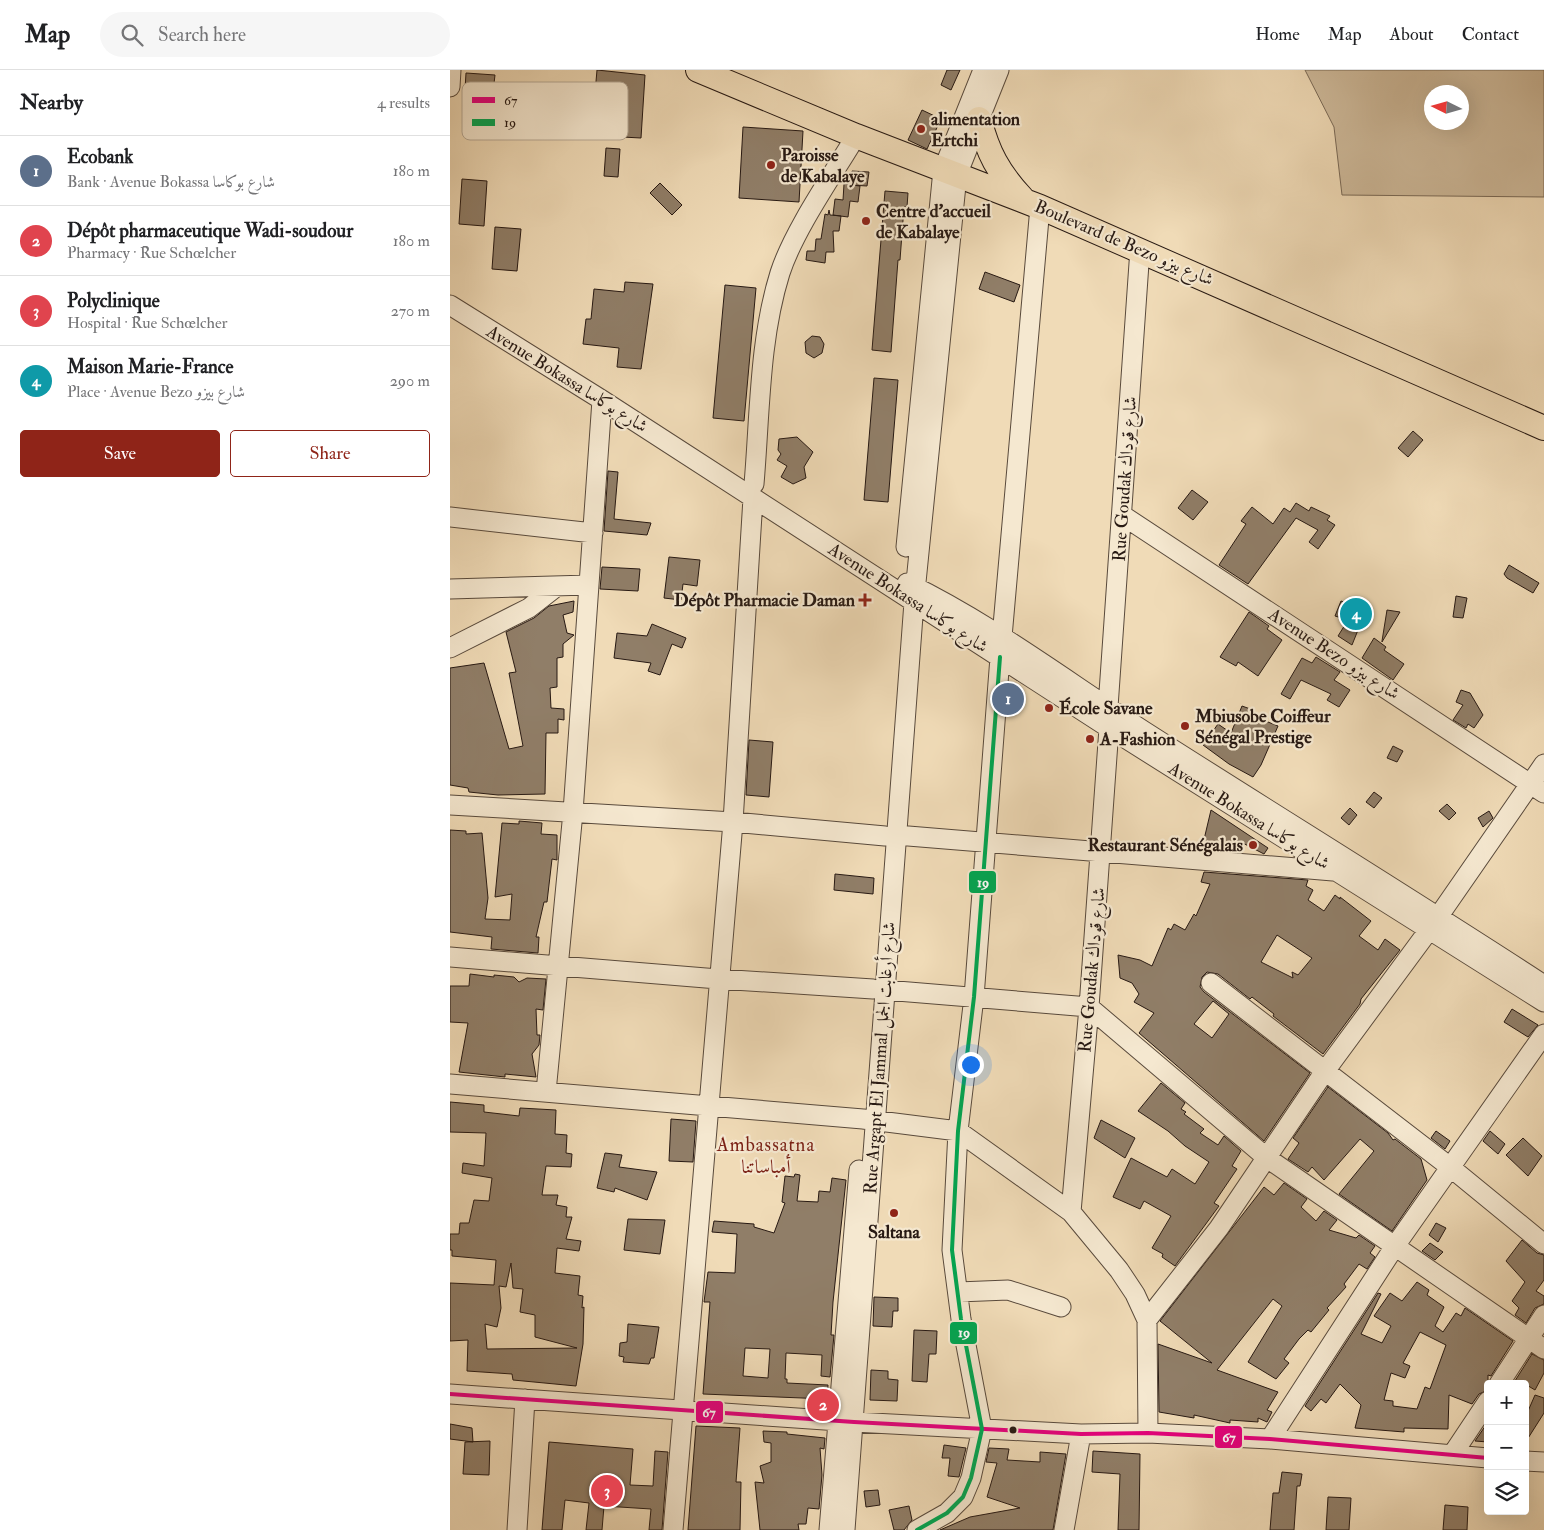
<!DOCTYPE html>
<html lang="en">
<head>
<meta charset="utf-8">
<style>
  body { margin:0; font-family:"IM FELL Double Pica",Amiri,serif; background:#f6f6f6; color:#202124 }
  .controls { position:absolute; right:15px; bottom:15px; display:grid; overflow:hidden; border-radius:5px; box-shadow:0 5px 20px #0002 }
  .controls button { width:45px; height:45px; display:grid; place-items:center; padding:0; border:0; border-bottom:1px solid #e0e0e0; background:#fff; color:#202124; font:25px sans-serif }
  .compass { position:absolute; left:974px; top:15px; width:45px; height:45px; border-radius:50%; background:#fff; box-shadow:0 5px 20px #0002; rotate:275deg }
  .you { position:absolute; left:520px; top:994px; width:18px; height:18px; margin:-12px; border:4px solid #fff; border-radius:50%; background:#1a73e8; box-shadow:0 0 0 8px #1a73e833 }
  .badge { display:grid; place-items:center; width:32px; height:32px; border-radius:50%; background:#8f2418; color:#fff; font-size:16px; font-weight:700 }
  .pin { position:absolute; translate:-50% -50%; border:2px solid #fff; box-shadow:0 1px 5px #0006 }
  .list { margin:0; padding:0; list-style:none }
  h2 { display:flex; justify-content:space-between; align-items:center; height:65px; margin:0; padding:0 20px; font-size:21px }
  h2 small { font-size:16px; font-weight:400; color:#757577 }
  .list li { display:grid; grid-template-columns:32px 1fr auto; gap:15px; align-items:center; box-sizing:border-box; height:70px; padding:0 20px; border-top:1px solid #e0e0e0 }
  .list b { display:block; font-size:19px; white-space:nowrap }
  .list p { margin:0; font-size:16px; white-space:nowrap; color:#757577 }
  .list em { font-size:16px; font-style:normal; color:#757577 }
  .actions { display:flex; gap:10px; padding:15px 20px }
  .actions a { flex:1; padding:11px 0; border:1px solid #8f2418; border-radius:5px; text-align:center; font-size:18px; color:#8f2418 }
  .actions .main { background:#8f2418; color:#fff }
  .icon { flex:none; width:28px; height:28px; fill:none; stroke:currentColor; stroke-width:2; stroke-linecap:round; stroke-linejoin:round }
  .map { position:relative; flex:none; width:1094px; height:1460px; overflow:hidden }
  header { display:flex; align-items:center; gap:30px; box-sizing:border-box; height:70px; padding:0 25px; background:#fff; border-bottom:1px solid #e0e0e0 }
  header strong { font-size:24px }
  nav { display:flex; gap:28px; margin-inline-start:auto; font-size:18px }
  .search { width:350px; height:45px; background:#f6f6f6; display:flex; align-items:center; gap:12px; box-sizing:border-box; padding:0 18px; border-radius:28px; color:#757577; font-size:19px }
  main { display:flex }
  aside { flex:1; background:#fff }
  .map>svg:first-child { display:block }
</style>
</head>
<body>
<header>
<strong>Map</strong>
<div class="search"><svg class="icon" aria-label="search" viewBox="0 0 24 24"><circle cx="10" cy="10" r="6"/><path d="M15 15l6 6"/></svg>Search here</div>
<nav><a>Home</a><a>Map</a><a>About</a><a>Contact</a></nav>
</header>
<main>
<aside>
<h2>Nearby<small>4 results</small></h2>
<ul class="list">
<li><span class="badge" style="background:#5c6f8a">1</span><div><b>Ecobank</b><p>Bank · Avenue Bokassa شارع بوكاسا</p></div><em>180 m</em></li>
<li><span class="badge" style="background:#e0444e">2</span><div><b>Dépôt pharmaceutique Wadi-soudour</b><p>Pharmacy · Rue Schœlcher</p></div><em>180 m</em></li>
<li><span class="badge" style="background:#e0444e">3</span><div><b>Polyclinique</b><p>Hospital · Rue Schœlcher</p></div><em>270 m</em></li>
<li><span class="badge" style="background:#0f9aa8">4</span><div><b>Maison Marie-France</b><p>Place · Avenue Bezo شارع بيزو</p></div><em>290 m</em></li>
</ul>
<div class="actions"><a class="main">Save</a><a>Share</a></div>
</aside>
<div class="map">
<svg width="1094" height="1460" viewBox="0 0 1094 1460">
  <rect width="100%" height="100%" fill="#f0dbb7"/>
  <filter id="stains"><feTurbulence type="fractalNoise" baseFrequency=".004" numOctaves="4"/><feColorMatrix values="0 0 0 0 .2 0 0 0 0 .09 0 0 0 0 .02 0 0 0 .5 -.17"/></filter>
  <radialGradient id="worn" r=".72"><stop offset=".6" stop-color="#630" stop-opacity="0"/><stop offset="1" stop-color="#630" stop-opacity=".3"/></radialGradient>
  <path fill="#ceba9b" stroke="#7a6a57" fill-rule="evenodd" d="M855,0H1094V127L892,125L884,57ZM982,22H1012V52H982Z"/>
  <path fill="#907e68" stroke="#271913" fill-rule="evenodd" d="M147,0L195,5L191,68L172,67L175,25L145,23Z
    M497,0H510L501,20L491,15Z
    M16,3L45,5L39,56L16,53L20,19H15Z
    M472,40L491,49L477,79L458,70Z
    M293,57L353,61L349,132L289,128Z
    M156,78L170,79L168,107L154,106Z
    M402,101L419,102L417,116L401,115Z
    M12,109L37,111L34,156L9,154Z
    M210,113L232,135L222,145L200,123Z
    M394,114L410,116L408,132L400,131L398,147L383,145L385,129L393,130Z
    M435,121L458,123L457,137H454L450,190H448L441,282L422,280Z
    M379,140L380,145L391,146L389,161H383L384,182H376L375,193L356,190L357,181H365L366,169H371L375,144L378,145Z
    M45,157L71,159L67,201L42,199Z
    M535,202L570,215L564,232L529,219Z
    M175,212L203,214L191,299L167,297L169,278L133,274L136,249H141L144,219L174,222Z
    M275,215L306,218L294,351L263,348Z
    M362,266L370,267L374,274L372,283L364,288L356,283L355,272Z
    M424,308L448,310L438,432L414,430Z
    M963,361L973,370L958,387L948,378Z
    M347,367L363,382L354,397L356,408L343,414L331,407L337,396L327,390L331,384L328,380L329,369Z
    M158,401L168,402L164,449L201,453L197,465L154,461Z
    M742,420L758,432L743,450L728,438Z
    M846,433L859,441L861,437L880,446L877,450L885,455L868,479L859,472L868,460L846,448L798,514L769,495L796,454L791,451L802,437L823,454L834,438L840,442Z
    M219,487L250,490L247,516L233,514L231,530L214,528Z
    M1059,495L1089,513L1083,523L1057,508L1054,504Z
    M152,497L190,499L188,521L150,519Z
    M1006,526L1017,528L1013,548L1003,547Z
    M124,531L123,542L113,545L117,563L124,565L113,574V587L107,588V617L100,618L101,638L114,639V650L108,649V663H96L95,724L48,725L19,722L18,718L0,715V598L34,593L59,679L73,676L59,603L66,602L56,562L84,548L99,536Z
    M891,531L916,540L902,575L888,566L898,550L885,546Z
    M937,540L950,542L932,572V571Z
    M799,542L819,556L817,559L832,570L808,606L788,592L786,596L770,587Z
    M202,554L236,568L232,578L222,574L210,605L198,601L201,593L164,588L167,563L197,566Z
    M924,568L936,577L934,580L954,594L943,610L912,588Z
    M866,587L890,602L884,610L900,620L889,637L877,630L881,624L851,610L840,629L831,624L852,588L862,593Z
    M1011,620L1020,623L1033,645L1024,658L1018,654L1016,658L1003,650L1013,635L1006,632Z
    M792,636L803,640V646L828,656L811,695L803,707L779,694L753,675L768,654L781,663Z
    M299,670L323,672L319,727L296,725Z
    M943,676L953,681L947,692L937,688Z
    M924,722L932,728L924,738L916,732Z
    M997,734L1006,743L999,750L989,741Z
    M900,738L907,745L899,755L891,748Z
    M761,740L818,778L814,784L785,769L777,781L752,778Z
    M1039,741L1043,748L1033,757L1028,748Z
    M69,751L92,753L91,764L107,765V790L102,789L97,832H94L86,867H89L88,883L41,879L42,867L0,862V760L16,761V764L32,763L38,828L35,849L60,850L62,824L45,827L52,753L69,754Z
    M754,802L858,810L856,816L863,820L858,830L874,841L885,825L890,829V827L921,851L909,866L928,880L935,869L950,880L911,929L910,934L873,984L823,946L824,944L802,927L800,929L768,904L757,902L752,907L750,917L754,922L860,1003L814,1071L689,963L704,943L684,932L689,924L682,913L670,908L668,885L690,890L702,896L718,858L721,860L724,854L735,860L744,844L746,846L760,814L751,812ZM827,865L862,888L848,905L842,902L843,908L811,892ZM763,931L779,944L762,968L744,954Z
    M385,804L424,808L423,824L384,820Z
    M20,904L44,907V905L64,907L69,912L77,908L96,909L93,940L86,939L87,965H90L89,975L82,984L86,1007L55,1004V1007L9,1002L18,953L0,952V916H19Z
    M1062,939L1088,955L1078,967L1054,952Z
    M711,1013L735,1033L731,1039L736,1042L734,1044L754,1059L750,1063L768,1075L774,1066L791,1081L782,1096L787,1099L764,1133L769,1136L725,1196L712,1187L713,1184L702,1178L721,1146L694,1131L690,1139L663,1127L681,1088L717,1107L722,1099L745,1114L759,1092L735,1076L718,1061L688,1041Z
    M878,1017L938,1063L943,1070L945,1069L971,1089L977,1110L942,1161L889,1124L924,1081L910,1069L874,1110L862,1097L858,1102L838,1089L849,1073L843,1068Z
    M0,1032L34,1035V1042L69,1046L70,1038L106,1040L105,1064L117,1065L116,1083L122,1084L121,1097L96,1096L92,1125H108L106,1135L117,1137L116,1147H122L116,1169L131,1171L129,1181L107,1178L105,1203L130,1206L128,1225L133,1226L132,1238L134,1237L133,1274L126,1316L63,1310L62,1304L17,1301L18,1270L0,1271V1213L44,1215L46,1190L2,1186V1180H0V1164H9L10,1153H19L24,1130L39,1131L42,1108L12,1103L13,1093L34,1096L36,1063L0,1062ZM61,1193L63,1218L73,1219L70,1242L85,1245V1267L127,1278L37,1279L35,1254L47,1257L51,1238L49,1216L56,1217Z
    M221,1049L246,1051L243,1092L219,1091Z
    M651,1050L685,1068L675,1088L644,1068Z
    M986,1061L1000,1071L995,1079L981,1068Z
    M1040,1061L1055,1074L1048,1084L1033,1071Z
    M1073,1068L1092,1086L1078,1106L1056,1085Z
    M155,1083L172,1085L169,1097L207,1102L197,1130L165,1118L164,1122L147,1118Z
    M345,1104L350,1105L347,1131L368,1132L369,1121L380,1122L382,1108L396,1110L383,1232L381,1265H384L380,1307L371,1306L372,1285L336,1283L335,1309H337V1313L378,1315L377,1329L253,1324L260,1232H254L258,1202L285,1203L287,1164L262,1162L264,1151L304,1154V1157L324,1163L335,1133L332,1132L335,1106L344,1107ZM295,1278L320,1279L318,1308L293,1306Z
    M834,1113L857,1129L851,1137L866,1151L874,1141L887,1150L879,1160L906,1168L909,1165L925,1176L920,1183L925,1187L917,1199L909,1194L894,1214L896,1217L877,1238L879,1240L861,1262L858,1260L849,1269L834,1289L839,1293L826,1309L798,1292L832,1236L823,1229L767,1300L828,1322L817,1340L822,1342L817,1352L808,1348V1352L780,1350V1353L744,1345V1348L709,1342L708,1274L762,1293L710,1251L814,1117L824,1125Z
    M178,1149L215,1150L210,1184L174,1180Z
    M986,1153L996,1158L988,1172L979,1165Z
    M1072,1170L1087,1183L1094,1185V1210L1086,1221L1094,1226V1234L1085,1238L1076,1253L1065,1245L1069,1238L1062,1231L1075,1212L1056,1191Z
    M980,1173L993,1182L985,1190L972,1181Z
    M967,1212L979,1220L977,1225L994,1237L985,1256L993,1262L1006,1243L1011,1246L1015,1238L1063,1271L1041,1306L1038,1305V1320L1029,1324L1022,1334L999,1325L998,1359L954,1358V1362L905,1358L911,1335L890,1314L876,1333L871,1329L861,1341L855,1336L928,1223L931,1224L911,1264L932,1273L941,1256L924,1246L940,1223L952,1231ZM970,1262L996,1275L980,1319L975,1317L967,1339L943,1336V1331L934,1330L941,1303L955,1308L960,1296L953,1293Z
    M424,1227L448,1228V1241H443L442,1257L423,1256Z
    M178,1254L209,1257L204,1288H201L199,1294L173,1292L174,1287L169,1286L170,1273L177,1272Z
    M464,1260L487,1261L486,1284H479L477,1312L462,1311Z
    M1082,1284L1094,1290V1303L1085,1320L1075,1314H1063Z
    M421,1300L438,1301V1309L448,1310L447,1331L420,1330Z
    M1085,1325L1094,1328V1343L1075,1373V1348Z
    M1038,1352V1372L1025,1371Z
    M0,1354L22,1358L23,1372L0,1369Z
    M246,1356L290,1358L286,1412H291L290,1460H238Z
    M313,1361L337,1362V1364L375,1368L374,1379L370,1378L372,1405L369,1439L358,1438L356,1454H348L349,1460H310L305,1412L314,1413L310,1396L321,1392V1373L314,1372Z
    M40,1371L39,1405L13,1404L15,1372Z
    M99,1372L183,1379L180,1415L203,1416L205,1381L218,1382L212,1460H199L201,1439L154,1436L152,1460H136L139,1433L115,1430L112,1460H92Z
    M494,1375L516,1378L509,1407L498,1406L500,1388H492Z
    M539,1378L559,1379L557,1390L590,1392V1382L616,1384L603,1460H490L520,1447L570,1438L537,1427L547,1393L536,1392Z
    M643,1381L690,1384L689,1460H668L670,1404L642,1402Z
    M832,1402L852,1404L850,1416H847L844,1460H820L823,1423H829Z
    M428,1420L430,1435L416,1437L414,1421Z
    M878,1427L901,1428L899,1460H876Z
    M995,1435L1018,1437L1017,1460H993Z
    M459,1436L462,1450L454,1460H444L439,1440Z"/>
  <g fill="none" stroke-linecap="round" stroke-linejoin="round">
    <defs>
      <path id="minor" d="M0,17L1,0
        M0,235L152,330L659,658L1094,932
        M304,414C310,345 309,270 330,203C344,160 382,106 406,66
        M672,445L1094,723
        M0,447L143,463
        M456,477L493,100L533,0
        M457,513C540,553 616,611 694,661C827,746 962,829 1094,915
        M0,519L139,515
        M552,567L590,137
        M0,578L79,538L106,517
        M658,637L690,179
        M0,735L283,752L435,766
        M446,765L883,801
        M0,887L268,909L423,919
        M761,913L1000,1097L1094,1174
        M435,920L639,937L817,1088L1094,1279
        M0,1014L413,1049L508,1061L621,1142L669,1200L685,1224L697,1250L698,1363
        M96,1022L123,742L152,330
        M621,1142L639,937L659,658
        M508,1222L558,1220L611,1237
        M697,1250L769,1158L875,1001L979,860L1094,694
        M1049,1314L1094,1245
        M0,1324L404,1352L631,1364L698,1363L820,1369L1038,1388
        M820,1369L945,1176L1094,964
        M1002,1385L1038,1331
        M1075,1391L1094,1392
        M67,1460L75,1329
        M223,1460L283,752L303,428
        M379,1460L409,1100
        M395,1460L464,532L507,105L549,0
        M467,1460L497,1443L513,1427L521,1408L532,1359L511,1249L502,1180L508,1061L524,927L550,587
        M614,1460L631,1364"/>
      <path id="major" d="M248,0L406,66L590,137L1094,358
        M529,49C538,83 548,102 572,128"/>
    </defs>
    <use href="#minor" stroke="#594a3c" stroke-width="21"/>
    <use href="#major" stroke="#271913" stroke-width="26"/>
    <use href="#minor" stroke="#f5e8d0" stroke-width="19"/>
    <use href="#major" stroke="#f0dbb7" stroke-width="24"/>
    <defs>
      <path id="bus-1" d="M0,1324L404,1352L631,1364L698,1363L820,1369L1038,1388"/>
      <path id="bus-2" d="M467,1460L497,1443L513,1427L521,1408L532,1359L511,1249L502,1180L508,1061L524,927L550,587"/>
    </defs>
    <use href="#bus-1" stroke="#f5e8d0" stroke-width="8"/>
    <use href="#bus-2" stroke="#f5e8d0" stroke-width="8"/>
    <use href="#bus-1" stroke="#e5007d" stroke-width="4"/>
    <use href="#bus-2" stroke="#00a651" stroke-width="4"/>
  </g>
  <g fill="#8f2418" stroke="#f5e8d0" stroke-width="2">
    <circle cx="471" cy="59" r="5"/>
    <circle cx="321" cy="95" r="5"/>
    <circle cx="416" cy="151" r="5"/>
    <path d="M412.5 522.5h5v5h5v5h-5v5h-5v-5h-5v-5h5z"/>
    <circle cx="599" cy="638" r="5"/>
    <circle cx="735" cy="656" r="5"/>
    <circle cx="640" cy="669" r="5"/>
    <circle cx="803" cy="775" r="5"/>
    <circle cx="444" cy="1143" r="5"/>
  </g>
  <circle fill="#271913" stroke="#f5e8d0" stroke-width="2" cx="563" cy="1360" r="4.5"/>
  <g text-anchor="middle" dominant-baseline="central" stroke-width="4.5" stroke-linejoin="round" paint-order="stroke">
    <g font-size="18" font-weight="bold" fill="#271913" stroke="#f5e8d0" text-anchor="start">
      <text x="481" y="49">alimentation<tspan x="481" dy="21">Ertchi</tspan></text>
      <text x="331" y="85">Paroisse<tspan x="331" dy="21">de Kabalaye</tspan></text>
      <text x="426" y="141">Centre d'accueil<tspan x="426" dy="21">de Kabalaye</tspan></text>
      <text x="405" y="530" text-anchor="end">Dépôt Pharmacie Daman</text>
      <text x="609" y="638">École Savane</text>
      <text x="745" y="646">Mbiusobe Coiffeur<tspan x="745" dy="21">Sénégal Prestige</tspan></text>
      <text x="650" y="669">A-Fashion</text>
      <text x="793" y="775" text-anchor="end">Restaurant Sénégalais</text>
      <text x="444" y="1162" text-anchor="middle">Saltana</text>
    </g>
    <g font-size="18" fill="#271913" stroke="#f5e8d0">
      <text transform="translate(674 173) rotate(23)">Boulevard de Bezo شارع بيزو</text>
      <text transform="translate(117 309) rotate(32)">Avenue Bokassa شارع بوكاسا</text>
      <text transform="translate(675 409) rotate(-86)">Rue Goudak شارع قوداك</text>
      <text transform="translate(458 528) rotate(33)">Avenue Bokassa شارع بوكاسا</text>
      <text transform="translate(884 584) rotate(33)">Avenue Bezo شارع بيزو</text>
      <text transform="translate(799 746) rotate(32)">Avenue Bokassa شارع بوكاسا</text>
      <text transform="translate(642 900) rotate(-85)">Rue Goudak شارع قوداك</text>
      <text transform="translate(430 988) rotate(-86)">Rue Argapt El Jammal شارع أرغابت الجمل</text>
    </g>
    <g font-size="19" letter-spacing="1" fill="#7a1f14" stroke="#f5e8d0">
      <text x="316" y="1075">Ambassatna<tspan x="316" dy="22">أمباساتنا</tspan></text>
    </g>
  </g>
  <rect x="12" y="12" width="166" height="58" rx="8" fill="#f5e8d0" stroke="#b7aa97" stroke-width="1"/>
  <rect x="22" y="27" width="23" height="6" fill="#e5007d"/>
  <rect x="22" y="49" width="23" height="7" fill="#00a651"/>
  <g font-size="14" fill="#271913">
    <text x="54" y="35">67</text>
    <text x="54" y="57">19</text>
  </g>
  <g stroke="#f5e8d0" stroke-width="2">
    <rect x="518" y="800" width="29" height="24" rx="5" fill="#00a651"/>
    <rect x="499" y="1251" width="29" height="24" rx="5" fill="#00a651"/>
    <rect x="245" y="1330" width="29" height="24" rx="5" fill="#e5007d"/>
    <rect x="764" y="1355" width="29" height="24" rx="5" fill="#e5007d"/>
  </g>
  <g font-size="14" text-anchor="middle" font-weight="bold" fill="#fff">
    <text x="533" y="817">19</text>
    <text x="514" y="1267">19</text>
    <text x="259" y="1347">67</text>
    <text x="779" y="1372">67</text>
  </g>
  <rect width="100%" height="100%" filter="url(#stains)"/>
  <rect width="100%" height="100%" fill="url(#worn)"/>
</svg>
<div class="controls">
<button>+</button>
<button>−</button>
<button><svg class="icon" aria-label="layers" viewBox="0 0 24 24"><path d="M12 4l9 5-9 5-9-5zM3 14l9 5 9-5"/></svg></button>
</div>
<svg class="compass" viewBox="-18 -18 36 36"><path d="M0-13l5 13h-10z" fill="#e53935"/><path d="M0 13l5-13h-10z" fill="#757577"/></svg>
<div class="you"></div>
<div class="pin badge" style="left:558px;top:629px;background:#5c6f8a">1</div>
<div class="pin badge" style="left:373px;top:1335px;background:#e0444e">2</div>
<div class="pin badge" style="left:157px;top:1421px;background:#e0444e">3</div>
<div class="pin badge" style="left:906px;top:544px;background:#0f9aa8">4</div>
</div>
</main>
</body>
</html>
